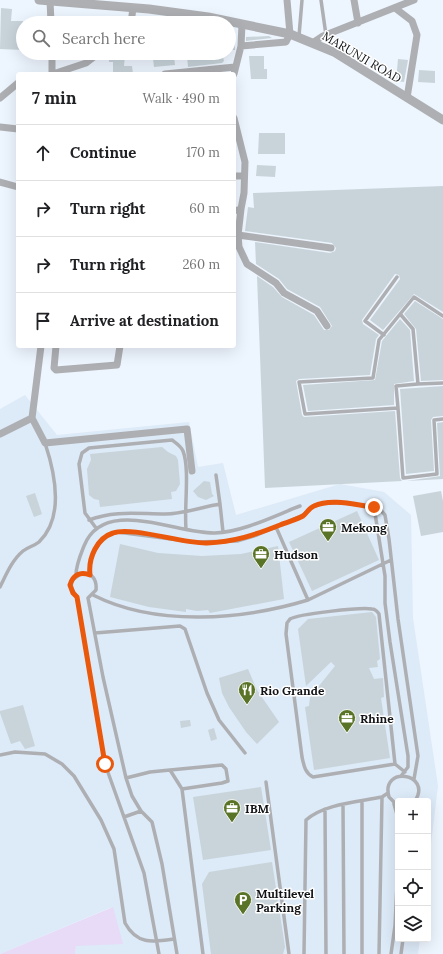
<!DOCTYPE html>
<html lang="en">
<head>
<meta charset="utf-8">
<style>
  body { margin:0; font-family:Lora,serif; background:#f6f6f6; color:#202124 }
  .controls { position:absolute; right:12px; bottom:12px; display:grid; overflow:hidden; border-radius:4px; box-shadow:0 4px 16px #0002 }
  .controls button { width:36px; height:36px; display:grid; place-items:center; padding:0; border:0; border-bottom:1px solid #e0e0e0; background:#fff; color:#202124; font:20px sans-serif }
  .stop { position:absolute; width:12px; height:12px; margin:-9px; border:3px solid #ea580c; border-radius:50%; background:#fff }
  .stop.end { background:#ea580c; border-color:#fff; box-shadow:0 1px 4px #0008 }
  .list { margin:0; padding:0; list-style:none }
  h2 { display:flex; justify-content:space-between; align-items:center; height:52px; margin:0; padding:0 16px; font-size:17px }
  h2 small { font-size:13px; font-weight:400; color:#757577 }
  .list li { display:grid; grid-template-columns:26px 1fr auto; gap:12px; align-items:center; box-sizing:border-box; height:56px; padding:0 16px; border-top:1px solid #e0e0e0 }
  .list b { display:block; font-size:15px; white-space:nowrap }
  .list em { font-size:13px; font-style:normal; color:#757577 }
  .icon { flex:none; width:22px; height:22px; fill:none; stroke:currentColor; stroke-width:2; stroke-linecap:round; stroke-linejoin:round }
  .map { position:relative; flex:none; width:443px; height:954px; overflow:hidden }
  .search { position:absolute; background:#fff; box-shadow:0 4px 16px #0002; left:16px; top:16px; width:220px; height:44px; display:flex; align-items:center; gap:10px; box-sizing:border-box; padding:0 14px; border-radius:22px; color:#757577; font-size:15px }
  .panel { position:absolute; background:#fff; box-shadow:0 4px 16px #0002; left:16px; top:72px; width:220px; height:276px; border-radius:4px }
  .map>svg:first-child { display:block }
</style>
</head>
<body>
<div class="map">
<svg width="443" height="954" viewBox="0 0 443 954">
  <rect width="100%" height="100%" fill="#edf5fe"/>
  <path fill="#ddeaf8" d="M25,395L57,435L189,422L198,467L223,463L236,515L340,484L384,492L411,515L413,618L438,786L428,868V801H398V939H420L418,954H75L76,946L112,907L0,954V409Z"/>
  <path fill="#e7dbf7" d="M113,907L123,944L76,946L75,954H0Z"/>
  <path fill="#c8d4da" d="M1,8L12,9L11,21H23V50L0,49Z
    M229,31H235V50H229Z
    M269,36L272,38L246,41V37Z
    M206,53H222L224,61L222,63L188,67L187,56Z
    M109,54L125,55L124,66H132L133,74L113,73V62H109Z
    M174,55L175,65L154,67L153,59Z
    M249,56H264V69H267V79H251Z
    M398,59L408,60L404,82L396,81Z
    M419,70L435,71V83L418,82Z
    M259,133H285V154H258Z
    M257,165L276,166L275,177L256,176Z
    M443,186V312L414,294L383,330L370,320L400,279L399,275L395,274L362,320L363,324L379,335L376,339L370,375L299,379L296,381L302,415L304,417L395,411L400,478L402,481L265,488L257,276L273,287L282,297L314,315L324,330H329L332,326L320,307L287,289L279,279L256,264L255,242L330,253L335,251L336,248L332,243L245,231L248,207L254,208L253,193Z
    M415,301L443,319V380L421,381L416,329L404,314Z
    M400,319L410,330L414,381L394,384V405L308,411L303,385L375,380L382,341Z
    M443,386V416L433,417L431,420L434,471L406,474L400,389Z
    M443,422V479L407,481L440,476L437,423Z
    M162,447L168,452L176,456L178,460L180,484L176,491L171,492L172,499L100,507L99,500L94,499L89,495L87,469L91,460L90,454Z
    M204,481L210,482L212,494L214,496L206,500L198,497L193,491Z
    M441,491L443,501V532L421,536L413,496Z
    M35,493L42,514L34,517L26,496Z
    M357,511L379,560L312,591L289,542Z
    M120,544L158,553L202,556L241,554L278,546L284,599L210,613L208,610L197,611L186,609V612L149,607L110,597Z
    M372,612L376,617L380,659L377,661L378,667L369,668L374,679L383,678L384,697L381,698L390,758L314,770L305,707L309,706L310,697L335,666L331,662L306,686L298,629L308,619Z
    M248,669L257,690L279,722L257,744L246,732L229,707L222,693L219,678Z
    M23,705L35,746L25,749L20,741L11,744L0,713V711Z
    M190,720L191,726L181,728L180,721Z
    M214,728L217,739L211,741L208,730Z
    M261,787L271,850L203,860L193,797Z
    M272,862L285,947L283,954H211L202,884L209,872Z"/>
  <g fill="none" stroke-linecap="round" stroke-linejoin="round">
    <path stroke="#aeafb3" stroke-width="3.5" d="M321,0L326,35
      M299,36L302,0
      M401,315L413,329L418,384L443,383
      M443,316L414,297L379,340L373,378L299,382L305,414L398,408L403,478L437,474L434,420L443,419
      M384,335L365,321L397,277
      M398,408L396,386L418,384
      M220,504L223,532
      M89,520C115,510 138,514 165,514C183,514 202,507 220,504L216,475
      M96,528L85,513L79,464L82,453L89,448L172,440C176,443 181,446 183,451C190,469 184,507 186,529
      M76,575C76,565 80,556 84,546C104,496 176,534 215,533C243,532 274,516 300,506
      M90,575C88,556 99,537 117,532L194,542L237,541L257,535L303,515L313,506L325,503H343L374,507
      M0,587C6,575 12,560 23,551C28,547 34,546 39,542C65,517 55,473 45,443
      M93,595C156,627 242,620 308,600L276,527
      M308,600L391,560
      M95,633L180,626L185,629L207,693L219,720L245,753
      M0,755L15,752L45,754L62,764L74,776L101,820L114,849L125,923C137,945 153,942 174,939
      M395,764L313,777C305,773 304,766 302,757L286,634L287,623L290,619C298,614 361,607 372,609C375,609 377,611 379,614L395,764L405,772
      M170,770L222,765L226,769L228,781L222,783L182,789
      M401,776L408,767V756L390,642L385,603V576L374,507L379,508L385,515L389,539L398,619L418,756L414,779
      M126,778L150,772L170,770L182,789L203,954
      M266,782L289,954
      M394,804L398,818
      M343,805L344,954
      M398,806L389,797C380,765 433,773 415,801
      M325,809L326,954
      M124,817L141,811
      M159,954L144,873L105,764L77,597L71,588L72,580L82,573C92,573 97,579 96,590L88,598L103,677L126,778L132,796L141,811L152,822L162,864L177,954
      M304,954L306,820C324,804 358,802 382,797L388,793
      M362,954V802
      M379,954L382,797
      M391,954L395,926L398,865
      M401,954L403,939"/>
    <path stroke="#aeafb3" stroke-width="7" d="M50,0L51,23
      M354,0L358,23
      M395,8L412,21L417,35L407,98
      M131,23L133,8
      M314,42L323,36L414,0
      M241,46L242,24
      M52,53V74
      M53,74L86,63L99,53
      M165,74L235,67
      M234,74L241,46L286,42L290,34L287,0
      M0,98L18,83
      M234,118L245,162L244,193L241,209
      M0,127L18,129
      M234,176H244
      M0,182L18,187
      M234,211L241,209L238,235L239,247L247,264L276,283L284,293L317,311L327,326
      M238,235L331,248
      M41,346L32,418L45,443L187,429L192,471
      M56,346L54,368L56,370L117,365L120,346
      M0,434L32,418"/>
    <path stroke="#aeafb3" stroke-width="9" d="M39,0L149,9L208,17L290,34L334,52L443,120"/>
  </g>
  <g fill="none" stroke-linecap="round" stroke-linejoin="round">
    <path stroke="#ea580c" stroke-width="5" d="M105,764L77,597L73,593L70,585C73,575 80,571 90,575C88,558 97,538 113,533C132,526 183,544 207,543C234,542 255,535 280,525C287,522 296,520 303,516C307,513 309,508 314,506C331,498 356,505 374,507"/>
  </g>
  <defs>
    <symbol id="office-pin" viewBox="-11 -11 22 30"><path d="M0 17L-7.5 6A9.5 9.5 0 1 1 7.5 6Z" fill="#5a7427" stroke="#fff"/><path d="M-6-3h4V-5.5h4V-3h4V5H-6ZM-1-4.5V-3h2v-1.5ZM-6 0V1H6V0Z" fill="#fff"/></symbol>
    <symbol id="restaurant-pin" viewBox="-11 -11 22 30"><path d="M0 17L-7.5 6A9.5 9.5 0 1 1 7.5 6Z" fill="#5a7427" stroke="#fff"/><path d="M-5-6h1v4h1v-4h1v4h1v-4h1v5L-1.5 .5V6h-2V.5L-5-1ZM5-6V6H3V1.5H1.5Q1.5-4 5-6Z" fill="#fff"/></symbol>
    <symbol id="parking-pin" viewBox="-11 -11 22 30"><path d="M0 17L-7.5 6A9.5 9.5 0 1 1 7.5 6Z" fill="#5a7427" stroke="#fff"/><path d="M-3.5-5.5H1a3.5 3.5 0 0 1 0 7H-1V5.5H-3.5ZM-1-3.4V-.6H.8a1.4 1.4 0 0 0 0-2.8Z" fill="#fff"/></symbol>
  </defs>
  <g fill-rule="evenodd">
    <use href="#office-pin" x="318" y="517" width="20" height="27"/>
    <use href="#office-pin" x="251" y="544" width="20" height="27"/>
    <use href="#restaurant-pin" x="237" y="680" width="20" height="27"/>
    <use href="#office-pin" x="337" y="708" width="20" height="27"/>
    <use href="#office-pin" x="222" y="798" width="20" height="27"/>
    <use href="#parking-pin" x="233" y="890" width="20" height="27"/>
  </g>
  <g text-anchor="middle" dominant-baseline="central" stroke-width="3" stroke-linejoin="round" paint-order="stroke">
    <g font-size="12" fill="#111316" stroke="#fff">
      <text transform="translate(362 57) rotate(30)">MARUNJI ROAD</text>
    </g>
    <g font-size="12" font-weight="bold" fill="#111316" stroke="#fff" text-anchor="start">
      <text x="341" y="527">Mekong</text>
      <text x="274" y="554">Hudson</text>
      <text x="260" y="690">Rio Grande</text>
      <text x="360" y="718">Rhine</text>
      <text x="245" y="808">IBM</text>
      <text x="256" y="893">Multilevel<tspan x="256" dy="14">Parking</tspan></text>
    </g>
  </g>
</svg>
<div class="controls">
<button>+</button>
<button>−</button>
<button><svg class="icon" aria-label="locate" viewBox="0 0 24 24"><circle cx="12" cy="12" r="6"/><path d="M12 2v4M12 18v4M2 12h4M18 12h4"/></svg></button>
<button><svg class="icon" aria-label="layers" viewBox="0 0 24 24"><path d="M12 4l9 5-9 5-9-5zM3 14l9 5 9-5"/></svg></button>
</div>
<div class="stop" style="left:105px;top:764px"></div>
<div class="stop end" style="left:374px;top:507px"></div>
<div class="search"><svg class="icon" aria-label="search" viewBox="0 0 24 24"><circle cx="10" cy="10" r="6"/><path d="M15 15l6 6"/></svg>Search here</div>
<section class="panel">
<h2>7 min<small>Walk · 490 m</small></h2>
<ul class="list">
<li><svg class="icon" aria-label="ahead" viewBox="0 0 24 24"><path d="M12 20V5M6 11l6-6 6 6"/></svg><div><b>Continue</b></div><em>170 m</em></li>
<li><svg class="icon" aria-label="right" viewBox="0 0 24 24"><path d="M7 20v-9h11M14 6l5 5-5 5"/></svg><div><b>Turn right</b></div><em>60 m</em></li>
<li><svg class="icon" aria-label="right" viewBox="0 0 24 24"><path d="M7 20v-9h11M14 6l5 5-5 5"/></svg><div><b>Turn right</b></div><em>260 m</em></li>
<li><svg class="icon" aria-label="arrive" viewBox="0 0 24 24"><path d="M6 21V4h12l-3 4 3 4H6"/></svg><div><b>Arrive at destination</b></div></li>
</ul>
</section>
</div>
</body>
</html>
